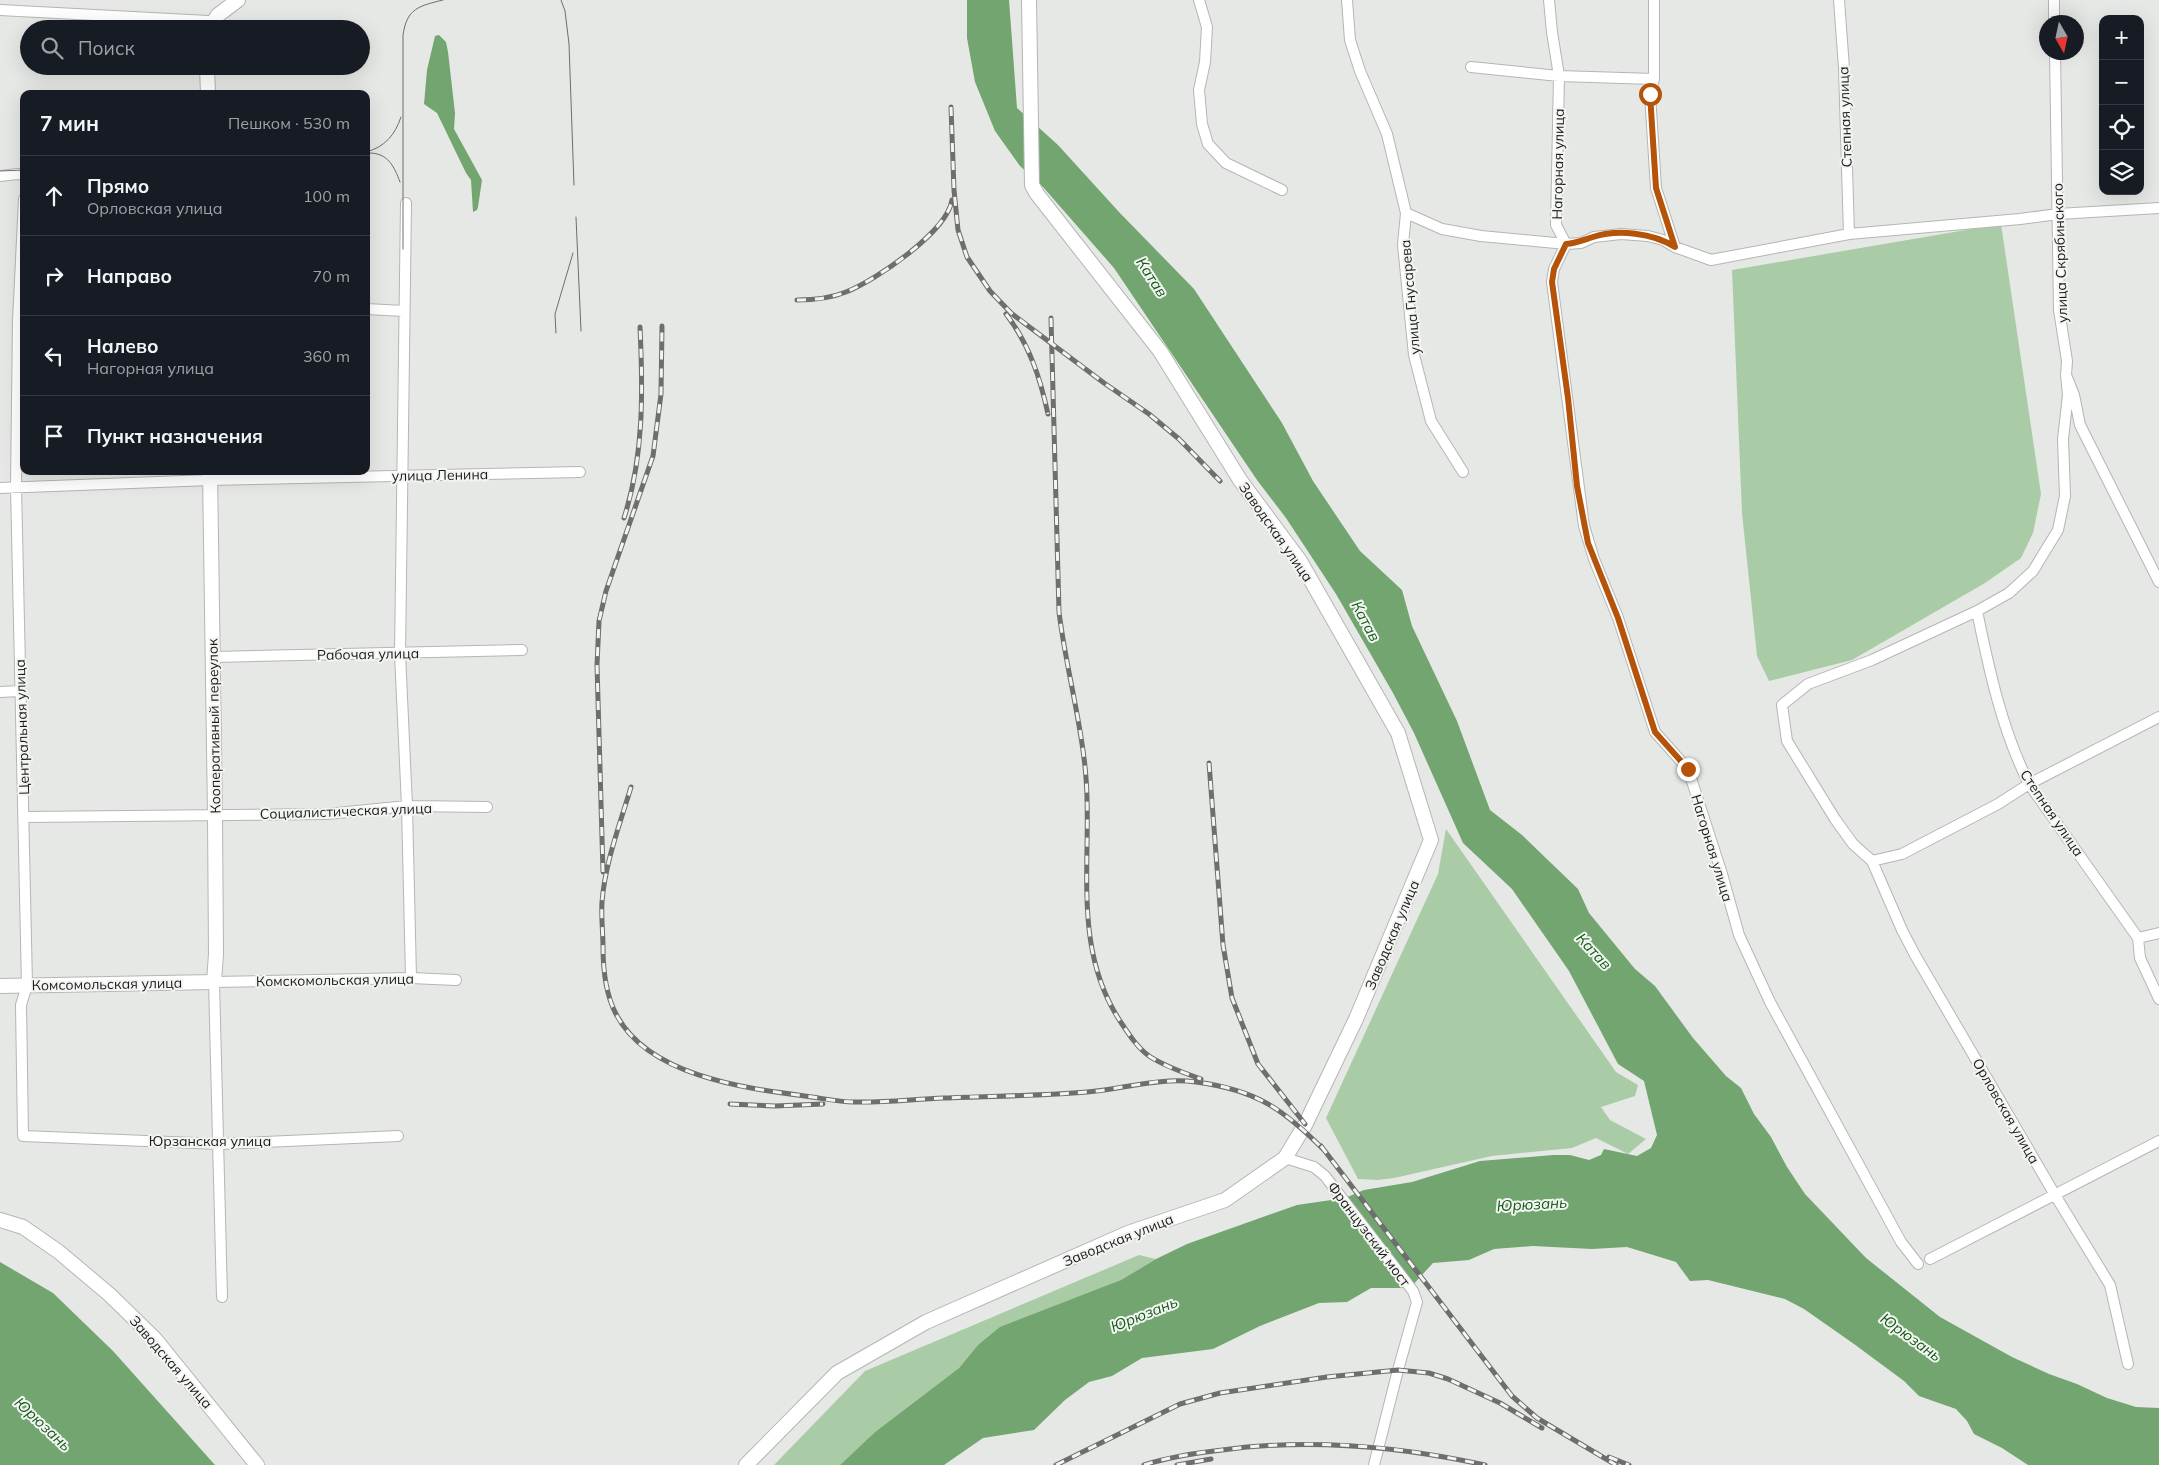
<!DOCTYPE html>
<html lang="ru">
<head>
<meta charset="utf-8">
<style>
  body { margin:0; font-family:Mulish,sans-serif; background:#242831; color:#f1f3f6 }
  .controls { position:absolute; right:15px; top:15px; display:grid; overflow:hidden; border-radius:10px; box-shadow:0 5px 20px #0002 }
  .controls button { width:45px; height:45px; display:grid; place-items:center; padding:0; border:0; border-bottom:1px solid #363941; background:#171b24; color:#f1f3f6; font:25px sans-serif }
  .compass { position:absolute; left:2039px; top:15px; width:45px; height:45px; border-radius:50%; background:#171b24; box-shadow:0 5px 20px #0002; rotate:171deg }
  .stop { position:absolute; width:15px; height:15px; margin:-11px; border:4px solid #b45309; border-radius:50%; background:#fff }
  .stop.end { background:#b45309; border-color:#fff; box-shadow:0 1px 5px #0008 }
  .list { margin:0; padding:0; list-style:none }
  h2 { display:flex; justify-content:space-between; align-items:center; height:65px; margin:0; padding:0 20px; font-size:21px }
  h2 small { font-size:16px; font-weight:400; color:#9ea1a6 }
  .list li { display:grid; grid-template-columns:32px 1fr auto; gap:15px; align-items:center; box-sizing:border-box; height:80px; padding:0 20px; border-top:1px solid #363941 }
  .list b { display:block; font-size:19px; white-space:nowrap }
  .list p { margin:0; font-size:16px; white-space:nowrap; color:#9ea1a6 }
  .list em { font-size:16px; font-style:normal; color:#9ea1a6 }
  .icon { flex:none; width:28px; height:28px; fill:none; stroke:currentColor; stroke-width:2; stroke-linecap:round; stroke-linejoin:round }
  .map { position:relative; flex:none; width:2159px; height:1465px; overflow:hidden }
  .search { position:absolute; background:#171b24; box-shadow:0 5px 20px #0002; left:20px; top:20px; width:350px; height:55px; display:flex; align-items:center; gap:12px; box-sizing:border-box; padding:0 18px; border-radius:28px; color:#9ea1a6; font-size:19px }
  .panel { position:absolute; background:#171b24; box-shadow:0 5px 20px #0002; left:20px; top:90px; width:350px; height:385px; border-radius:10px }
  .map>svg:first-child { display:block }
</style>
</head>
<body>
<div class="map">
<svg width="2159" height="1465" viewBox="0 0 2159 1465">
  <rect width="100%" height="100%" fill="#e6e8e5"/>
  <path fill="#a9cca6" d="M2001,224L2041,494L2033,533L2021,558L1985,583L1852,660L1769,681L1757,656L1742,513L1732,270Z
    M1446,829L1616,1072L1638,1085L1635,1096L1601,1107L1610,1120L1646,1139L1628,1154L1596,1138L1572,1148L1492,1156L1394,1178L1378,1180L1358,1179L1326,1118L1438,874Z
    M1139,1255L1156,1259L1121,1280L1071,1301L978,1345L959,1368L875,1432L840,1465H774L865,1371Z"/>
  <path fill="#72a56f" d="M967,0H1009L1017,108L1058,145L1119,212L1194,289L1282,423L1313,481L1360,551L1402,590L1412,626L1457,721L1490,810L1522,835L1578,889L1589,913L1635,969L1655,986L1693,1038L1726,1076L1741,1088L1754,1114L1771,1137L1787,1167L1805,1194L1866,1258L1940,1317L2012,1357L2049,1374L2077,1384L2107,1398L2136,1407L2159,1408V1465H2028L2002,1448L1974,1434L1967,1421L1956,1409L1919,1396L1904,1381L1854,1344L1804,1309L1785,1299L1708,1280L1690,1281L1676,1262L1627,1247L1592,1249L1533,1246L1494,1249L1469,1260L1433,1263L1410,1288H1371L1347,1302L1319,1303L1260,1326L1213,1349L1142,1358L1112,1376L1089,1382L1065,1400L1034,1430L983,1438L944,1465H840L875,1432L959,1368L978,1345L1000,1327L1121,1280L1156,1259L1187,1244L1297,1205L1345,1198L1364,1190L1412,1182L1480,1161L1553,1155H1570L1589,1160L1601,1155L1604,1149L1637,1156L1651,1148L1657,1135L1644,1081L1618,1064L1569,971L1512,889L1463,843L1414,733L1393,693L1336,594L1286,518L1257,480L1114,268L1043,187L1020,166L995,131L975,82L967,38Z
    M439,35L446,42L448,52L455,113L454,129L482,180L478,207L477,210L473,212L471,180L466,173L437,113L424,104L427,70L435,36Z
    M0,1262L53,1293L113,1351L215,1465H0Z"/>
  <g fill="none" stroke-linecap="round" stroke-linejoin="round">
    <defs>
      <path id="street" d="M1199,0L1207,27L1205,62L1199,90L1202,124L1208,144L1226,163L1282,190
        M1347,0L1350,40L1360,71L1387,134L1406,213L1403,245L1414,355L1431,421L1463,472
        M1549,0L1552,32L1559,76L1556,225L1566,244L1554,269L1552,282L1584,526L1594,559L1618,618L1655,732L1688,769L1722,874L1739,935L1770,1002L1901,1242L1918,1264
        M1654,0V79L1650,94L1656,188L1675,247
        M1839,0L1844,68L1849,234
        M2054,0V22
        M0,10L208,21L213,23
        M2055,52L2059,310L2067,361L2066,375L2074,395L2080,425L2159,582
        M1471,67L1559,76L1654,79
        M0,176L17,174L24,175
        M406,203L400,654L407,806L411,978
        M1406,213L1442,229L1481,236L1566,244L1581,243L1594,237L1621,234L1648,236L1663,240L1675,247L1711,260L1849,234L2020,219L2058,214L2159,208
        M366,309L404,311
        M18,322L24,199
        M24,322H18L16,487L27,985L21,1005L23,1136L220,1144L398,1136
        M2066,375L2068,395L2063,439L2065,496L2058,530L2033,571L2009,593L1977,611L1872,660L1808,684L1782,705L1787,741L1835,819L1853,844L1872,861L1902,854L1998,804L2029,784L2159,717
        M0,488L210,480L580,472
        M1977,611C1989,670 2002,730 2029,784L2138,938L2140,958L2159,999
        M213,657L522,650
        M0,692L20,691
        M25,817L327,814L407,806L487,807
        M1872,861L1902,930L1915,955L2055,1195L2110,1285L2128,1364
        M2138,938L2159,933
        M1285,1158L1314,1167L1325,1176L1413,1291L1417,1302L1398,1370L1374,1465
        M1930,1259L2159,1141
        M222,1297L214,982L411,978L456,980"/>
      <path id="secondary" d="M209,29L218,15L238,0
        M207,66L208,94
        M0,986L214,982L216,954L215,815L210,471
        M0,1220L23,1227L59,1252L110,1295L155,1339L257,1465
        M746,1465L837,1373L926,1322L1128,1233L1225,1200L1285,1158L1305,1125L1356,1019L1431,840L1398,733L1300,561L1240,480L1160,351L1037,194L1032,185L1029,0"/>
    </defs>
    <use href="#street" stroke="#b4b6b4" stroke-width="12"/>
    <use href="#secondary" stroke="#b4b6b4" stroke-width="16"/>
    <use href="#street" stroke="#fff" stroke-width="10"/>
    <use href="#secondary" stroke="#fff" stroke-width="14"/>
    <path stroke="#6e6f6d" stroke-width="1" d="M561,0L565,11L569,44L574,185
      M366,152C385,147 395,135 401,117
      M369,153C388,153 394,166 400,182
      M0,171L24,170
      M576,217L581,331
      M403,249V35C407,8 419,6 443,0
      M556,333L555,314L573,253"/>
    <defs>
      <path id="rail" d="M951,107L954,190L958,230L967,257L990,291L1011,313L1104,383L1149,414L1179,439L1220,481
        M797,300C813,300 831,298 846,292C876,280 947,232 952,200
        M1006,314C1029,344 1040,377 1048,414
        M1051,318L1059,612C1065,661 1078,709 1084,758C1096,849 1067,943 1122,1024C1130,1036 1138,1048 1149,1056C1164,1066 1184,1073 1201,1079
        M624,518C644,456 643,391 640,327
        M1209,763L1223,945L1232,998L1258,1064L1305,1124
        M631,787C620,824 605,863 602,902C601,917 603,932 603,947C603,969 606,995 616,1014C648,1076 744,1088 805,1096C821,1098 838,1102 854,1102C884,1103 914,1099 944,1098C991,1096 1040,1096 1087,1092C1123,1089 1160,1077 1196,1082C1256,1090 1282,1108 1324,1150
        M603,872L597,665L599,621L606,591L653,456L661,394L662,326
        M730,1104L775,1106L823,1104
        M1321,1146L1512,1396L1537,1418L1616,1465
        M1609,1457L1629,1465
        M1056,1465L1180,1404L1220,1393L1327,1377L1398,1370L1429,1373L1448,1379L1500,1403L1542,1428
        M1144,1465C1169,1457 1195,1453 1222,1450C1311,1438 1398,1446 1485,1465
        M1177,1465L1211,1459"/>
    </defs>
    <use href="#rail" stroke="#6e6f6d" stroke-width="5"/>
    <use href="#rail" stroke="#f3f5f3" stroke-width="3" stroke-dasharray="9" stroke-linecap="butt"/>
  </g>
  <g fill="none" stroke-linecap="round" stroke-linejoin="round">
    <path stroke="#b45309" stroke-width="6" d="M1650,94L1656,188L1675,247C1653,233 1618,229 1593,237C1583,240 1577,243 1566,244L1554,269L1552,282L1568,398L1577,486L1588,543L1618,618L1655,732L1688,769"/>
  </g>
  <g text-anchor="middle" dominant-baseline="central" stroke-width="4" stroke-linejoin="round" paint-order="stroke">
    <g font-size="14" fill="#1a1a19" stroke="#f3f5f3">
      <text transform="translate(1845 117) rotate(-92)">Степная улица</text>
      <text transform="translate(1558 164) rotate(-89)">Нагорная улица</text>
      <text transform="translate(2060 253) rotate(-92)">улица Скрябинского</text>
      <text transform="translate(1410 297) rotate(-95)">улица Гнусарева</text>
      <text transform="translate(440 475) rotate(-1)">улица Ленина</text>
      <text transform="translate(1276 532) rotate(55)">Заводская улица</text>
      <text transform="translate(368 654) rotate(-1)">Рабочая улица</text>
      <text transform="translate(214 726) rotate(-91)">Кооперативный переулок</text>
      <text transform="translate(22 727) rotate(-92)">Центральная улица</text>
      <text transform="translate(346 811) rotate(-2)">Социалистическая улица</text>
      <text transform="translate(2052 813) rotate(56)">Степная улица</text>
      <text transform="translate(1712 848) rotate(73)">Нагорная улица</text>
      <text transform="translate(1392 935) rotate(-67)">Заводская улица</text>
      <text transform="translate(335 980) rotate(-1)">Комскомольская улица</text>
      <text transform="translate(107 984) rotate(-1)">Комсомольская улица</text>
      <text transform="translate(2006 1111) rotate(60)">Орловская улица</text>
      <text x="210" y="1141">Юрзанская улица</text>
      <text transform="translate(1369 1234) rotate(53)">Французский мост</text>
      <text transform="translate(1118 1240) rotate(-22)">Заводская улица</text>
      <text transform="translate(171 1362) rotate(49)">Заводская улица</text>
    </g>
    <g font-size="15" font-style="italic" fill="#125b14" stroke="#f3f5f3">
      <text transform="translate(1152 277) rotate(57)">Катав</text>
      <text transform="translate(1366 621) rotate(62)">Катав</text>
      <text transform="translate(1594 951) rotate(47)">Катав</text>
      <text transform="translate(1532 1204) rotate(-3)">Юрюзань</text>
      <text transform="translate(1144 1314) rotate(-22)">Юрюзань</text>
      <text transform="translate(1911 1337) rotate(36)">Юрюзань</text>
      <text transform="translate(43 1424) rotate(43)">Юрюзань</text>
    </g>
  </g>
</svg>
<div class="controls">
<button>+</button>
<button>−</button>
<button><svg class="icon" aria-label="locate" viewBox="0 0 24 24"><circle cx="12" cy="12" r="6"/><path d="M12 2v4M12 18v4M2 12h4M18 12h4"/></svg></button>
<button><svg class="icon" aria-label="layers" viewBox="0 0 24 24"><path d="M12 4l9 5-9 5-9-5zM3 14l9 5 9-5"/></svg></button>
</div>
<svg class="compass" viewBox="-18 -18 36 36"><path d="M0-13l5 13h-10z" fill="#e53935"/><path d="M0 13l5-13h-10z" fill="#9ea1a6"/></svg>
<div class="stop" style="left:1650px;top:94px"></div>
<div class="stop end" style="left:1688px;top:769px"></div>
<div class="search"><svg class="icon" aria-label="search" viewBox="0 0 24 24"><circle cx="10" cy="10" r="6"/><path d="M15 15l6 6"/></svg>Поиск</div>
<section class="panel">
<h2>7 мин<small>Пешком · 530 m</small></h2>
<ul class="list">
<li><svg class="icon" aria-label="ahead" viewBox="0 0 24 24"><path d="M12 20V5M6 11l6-6 6 6"/></svg><div><b>Прямо</b><p>Орловская улица</p></div><em>100 m</em></li>
<li><svg class="icon" aria-label="right" viewBox="0 0 24 24"><path d="M7 20v-9h11M14 6l5 5-5 5"/></svg><div><b>Направо</b></div><em>70 m</em></li>
<li><svg class="icon" aria-label="left" viewBox="0 0 24 24"><path d="M17 20v-9H6M10 6l-5 5 5 5"/></svg><div><b>Налево</b><p>Нагорная улица</p></div><em>360 m</em></li>
<li><svg class="icon" aria-label="arrive" viewBox="0 0 24 24"><path d="M6 21V4h12l-3 4 3 4H6"/></svg><div><b>Пункт назначения</b></div></li>
</ul>
</section>
</div>
</body>
</html>
